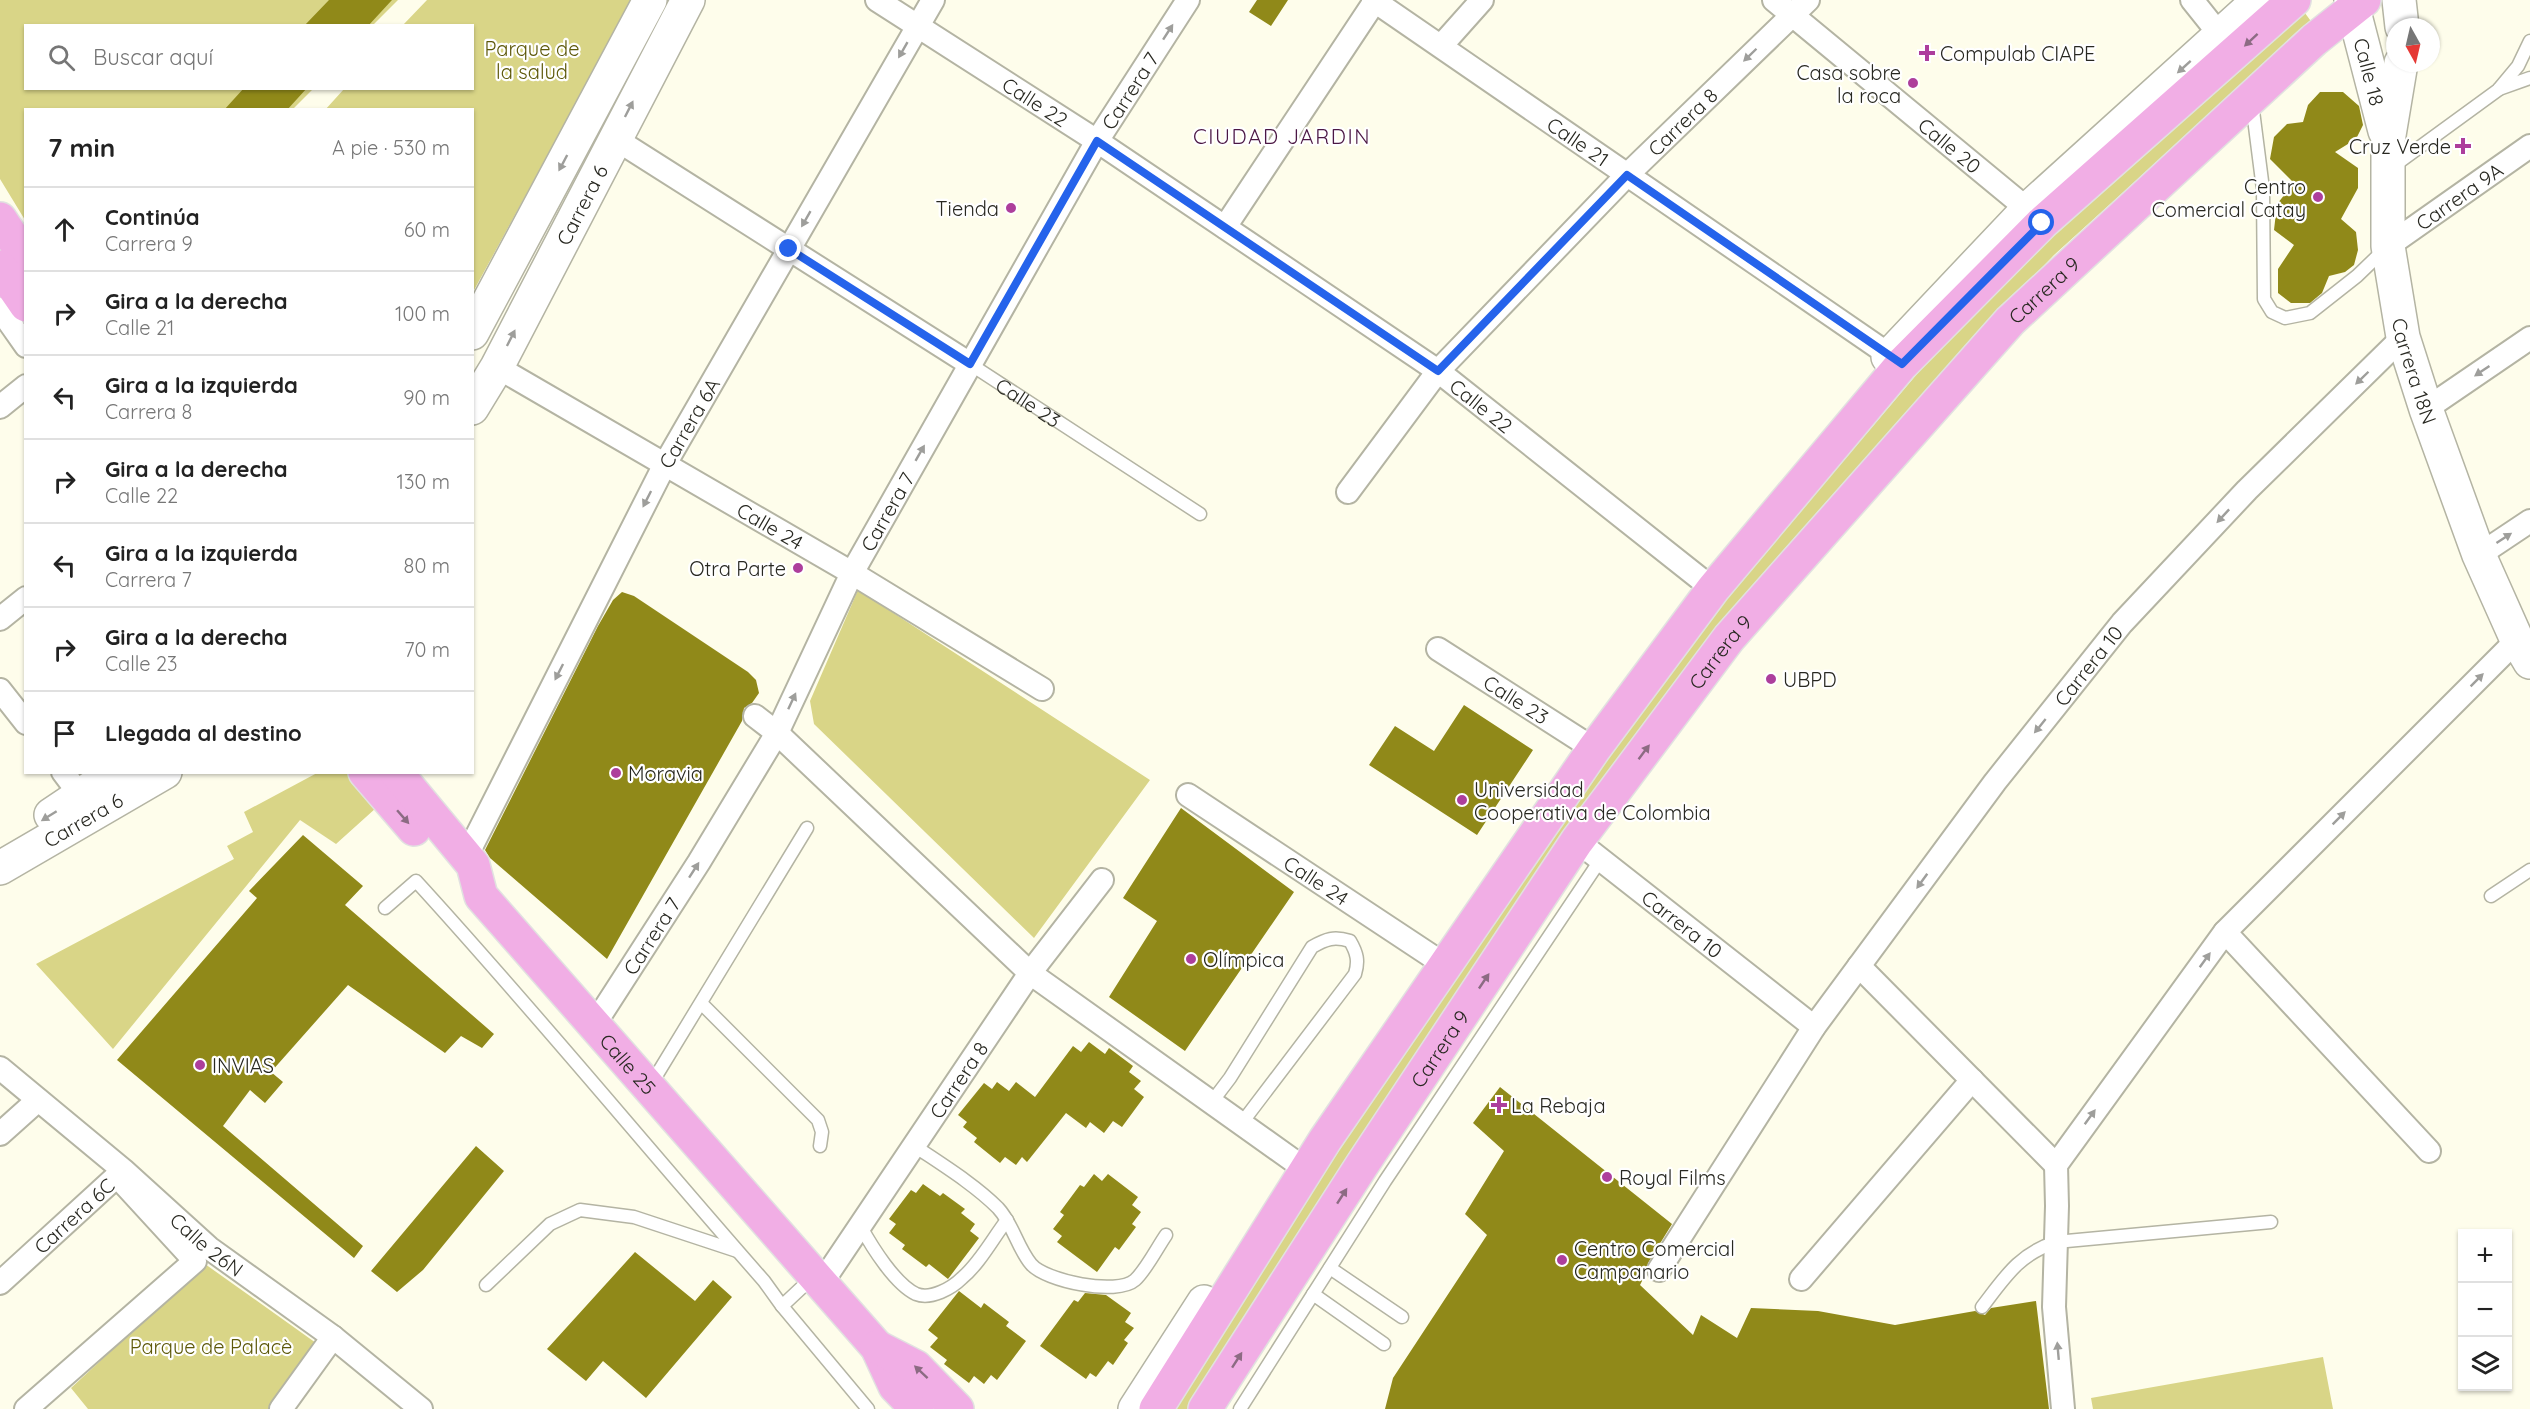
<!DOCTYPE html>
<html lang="es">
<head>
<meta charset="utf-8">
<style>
  body { margin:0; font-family:Quicksand,sans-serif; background:#f2f2f2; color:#222 }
  .controls { position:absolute; right:18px; bottom:18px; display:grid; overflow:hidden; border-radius:0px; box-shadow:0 2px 4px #0004 }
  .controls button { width:54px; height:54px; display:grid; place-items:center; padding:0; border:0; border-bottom:2px solid #e0e0e0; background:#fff; color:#222; font:30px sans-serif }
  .compass { position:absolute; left:2386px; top:18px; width:54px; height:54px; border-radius:50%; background:#fff; box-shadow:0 2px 4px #0004; rotate:172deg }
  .stop { position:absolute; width:18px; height:18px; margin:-14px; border:4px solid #2563eb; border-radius:50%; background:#fff }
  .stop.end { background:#2563eb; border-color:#fff; box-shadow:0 2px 6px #0008 }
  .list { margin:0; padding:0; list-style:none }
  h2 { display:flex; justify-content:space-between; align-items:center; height:78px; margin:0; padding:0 24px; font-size:26px }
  h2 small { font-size:20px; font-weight:400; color:#767676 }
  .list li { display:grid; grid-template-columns:39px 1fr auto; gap:18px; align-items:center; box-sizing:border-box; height:84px; padding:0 24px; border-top:2px solid #e0e0e0 }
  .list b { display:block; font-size:22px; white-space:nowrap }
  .list p { margin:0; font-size:20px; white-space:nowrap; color:#767676 }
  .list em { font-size:20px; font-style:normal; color:#767676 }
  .icon { flex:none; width:33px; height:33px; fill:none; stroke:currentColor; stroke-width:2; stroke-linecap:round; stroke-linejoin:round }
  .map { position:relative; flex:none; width:2530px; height:1409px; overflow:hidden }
  .search { position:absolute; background:#fff; box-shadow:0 2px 4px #0004; left:24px; top:24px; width:450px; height:66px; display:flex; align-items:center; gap:15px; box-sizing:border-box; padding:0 21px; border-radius:0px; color:#767676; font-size:22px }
  .panel { position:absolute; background:#fff; box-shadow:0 2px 4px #0004; left:24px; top:108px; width:450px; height:666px; border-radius:0px }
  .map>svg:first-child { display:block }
</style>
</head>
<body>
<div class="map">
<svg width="2530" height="1409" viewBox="0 0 2530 1409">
  <rect width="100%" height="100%" fill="#fefdeb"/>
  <path fill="#d9d587" d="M0,0H398L373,25L26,26V88L313,89L293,109L26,110L25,220L0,179Z
    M427,0H632L473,292L472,110H325L344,89L472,88V26L403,25Z
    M2302,9L2313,24L2259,69L2054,255L1955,358L1780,554L1727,618L1194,1409H1176L1251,1285L1383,1083L1572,807L1717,609L1940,347L2041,242Z
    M858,590L1150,780L1034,938L814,724L810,701Z
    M317,773H347L376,808L336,844L300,820L113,1049L36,964L234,859L227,846L253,832L244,812Z
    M205,1264L316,1343L268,1409H88L71,1388Z
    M2323,1357L2333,1409H2093L2091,1398Z"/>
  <path fill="#908919" d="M329,0H392L368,26H304Z
    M1257,0H1288L1271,26L1249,12Z
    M244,88H307L287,110H224Z
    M2320,92H2343L2359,106L2363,125L2356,139L2335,152L2358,168V188L2341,219L2356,232L2358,250L2354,265L2345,272L2329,276L2322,293L2310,303H2291L2278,293V269L2294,245L2274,230L2277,204L2294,183L2270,159L2274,137L2287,124L2303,122L2308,105Z
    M622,592L634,596L748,672L756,680L759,693L752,703L744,708L742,721L607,959L490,858L485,850L598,626L613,600Z
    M1464,705L1533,750L1477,835L1369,765L1395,726L1434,751Z
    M1181,808L1294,892L1185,1051L1109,997L1157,921L1123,898Z
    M303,835L363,886L345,905L494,1034L482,1048L461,1036L445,1053L348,985L271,1072L283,1082L265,1103L250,1090L223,1126L363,1246L354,1258L117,1060L257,898L249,891Z
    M1089,1042L1105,1054L1109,1048L1133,1066L1129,1072L1141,1081L1134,1089L1144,1097L1122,1127L1113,1121L1104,1133L1090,1122L1086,1128L1066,1113L1027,1162L1022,1157L1016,1165L1005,1157L1000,1163L974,1142L977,1138L963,1127L967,1122L958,1115L984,1083L992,1089L997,1082L1009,1091L1016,1082L1035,1097L1073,1046L1081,1052Z
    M1500,1087L1672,1224L1648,1263L1646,1273L1640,1285L1693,1335L1701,1315L1737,1338L1751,1308L1818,1311L1895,1325L1975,1311L1985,1315L1991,1308L2036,1301L2049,1409H1385L1393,1378L1487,1235L1465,1214L1504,1151L1473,1123Z
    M476,1146L504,1171L423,1270L397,1292L371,1271Z
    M1094,1174L1102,1181L1108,1174L1138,1197L1132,1205L1141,1212L1132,1224L1136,1227L1119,1250L1115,1247L1097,1272L1057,1242L1062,1236L1053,1229L1064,1215L1060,1212L1080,1185L1084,1187Z
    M923,1184L940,1196L943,1193L965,1209L961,1213L975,1224L970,1231L979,1238L948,1279L929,1264L926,1267L902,1249L905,1245L889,1233L896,1224L889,1219L911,1190L916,1193Z
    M635,1252L695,1301L713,1280L732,1297L646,1398L603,1361L586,1381L547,1349Z
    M959,1291L981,1308L984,1303L1009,1322L1006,1326L1026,1341L997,1380L991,1375L984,1384L974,1376L969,1383L944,1364L947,1360L930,1347L938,1338L928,1330Z
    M1085,1293L1106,1295L1131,1313L1125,1322L1134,1328L1124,1340L1128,1343L1113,1365L1108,1361L1096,1377L1090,1373L1086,1379L1040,1346L1074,1300L1078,1302Z"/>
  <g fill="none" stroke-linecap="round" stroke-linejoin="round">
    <defs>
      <g id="lane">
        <path d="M2499,89L2530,78"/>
        <path d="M2252,103L2263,189L2264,299L2272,312L2285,318L2310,313L2357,276L2384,250"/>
        <path d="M2391,168L2498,90L2518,66L2530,41"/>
        <path id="s1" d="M970,364L1200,514"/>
        <path d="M2491,896L2530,870"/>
        <path d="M385,908L416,881C535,1011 647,1148 764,1281L782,1306L814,1276"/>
        <path d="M702,1004L818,1120L822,1132L820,1146"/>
        <path d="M650,1086L807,828"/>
        <path d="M1211,1103L1230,1078L1312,947C1326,939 1334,936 1350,941C1357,953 1359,961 1355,974L1241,1124"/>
        <path d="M913,1145C941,1164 974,1184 998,1208C1013,1224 1017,1247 1031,1264C1045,1281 1117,1296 1135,1280C1146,1270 1157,1248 1166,1235"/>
        <path d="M861,1227C872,1247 895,1284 916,1294C931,1300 952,1288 962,1278C980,1263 993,1238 1007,1220"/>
        <path d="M1330,1268L1402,1317"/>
        <path d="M486,1285L550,1224L580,1210L634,1217L737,1251"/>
        <path d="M1313,1294L1384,1344"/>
        <path d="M782,1306L868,1409"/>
        <path d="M1982,1307C2005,1277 2019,1254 2056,1242L2271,1222"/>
        <path d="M1240,1409L1385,1181L1601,859"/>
      </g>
      <g id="street">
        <path id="s2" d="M877,0L1097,141L1438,371L1713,589"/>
        <path id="s3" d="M1373,0L1901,363"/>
        <path id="s4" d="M1774,0L2037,217"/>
        <path d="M2192,0L2220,35"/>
        <path d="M1441,46L1482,0"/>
        <path d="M614,138L970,364"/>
        <path d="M1225,227L1375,1"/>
        <path id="s5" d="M2388,246L2530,146"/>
        <path d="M0,309L26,346"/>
        <path id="s6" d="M497,367L852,573L1042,689"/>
        <path d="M0,407L26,386"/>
        <path d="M2426,409L2530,338"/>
        <path id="s7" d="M1348,492L1438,371L1627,175L1808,0"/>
        <path d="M2479,555L2530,521"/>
        <path d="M0,619L26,598"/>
        <path id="s8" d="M1438,649L1594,749"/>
        <path d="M0,690L26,723"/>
        <path d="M755,716L777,733L1030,973L1305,1169"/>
        <path d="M63,772L81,796"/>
        <path id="s9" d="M1188,795L1445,965"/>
        <path id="s10" d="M1577,841L1814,1027"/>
        <path id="s11" d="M466,857L665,464L933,0"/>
        <path d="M2225,932L2429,1151"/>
        <path d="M1859,966L2056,1165"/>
        <path id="s12" d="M594,1025L699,862L777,733L852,573L1097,141L1188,0"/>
        <path id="s13" d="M0,1068L123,1170L209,1248L333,1337L421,1409"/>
        <path d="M0,1134L38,1100"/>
        <path id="s14" d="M1659,1270L1814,1027L1995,782L2122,623L2247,490L2403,337"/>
        <path d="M1801,1279L1972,1080"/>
        <path id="s15" d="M0,1283L117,1176L195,1261L26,1409"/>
        <path id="s16" d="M821,1284L1030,973L1102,880"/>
        <path d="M281,1409L333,1337"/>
        <path d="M2063,1409L2054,1307L2057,1206L2056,1165L2225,932L2517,640"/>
      </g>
      <g id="secondary">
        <path id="s17" d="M2351,0L2385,131"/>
        <path d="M2399,0L2402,27"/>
        <path id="s18" d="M2401,63L2388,141V246L2403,337L2426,409L2479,555L2517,640L2530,662"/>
        <path d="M472,333L650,0"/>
        <path d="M1888,357L2028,209L2259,0"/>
        <path id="s19" d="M472,408L497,367L688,0"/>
        <path d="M51,815L115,772"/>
        <path id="s20" d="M0,868L165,772"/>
        <path d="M1135,1409L1204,1302"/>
      </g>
      <g id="primary">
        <path d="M0,219L26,258"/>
        <path d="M0,267L26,305"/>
        <path d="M365,772L414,829"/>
        <path id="s21" d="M396,772L473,865L481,896L877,1347L895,1386L917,1409"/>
        <path d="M877,1347L916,1367L957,1409"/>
        <path d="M1156,1409L1325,1140L1594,749L1713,589L1902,364L2042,223L2294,0"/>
        <path id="s22" d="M1205,1409L1362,1165L1577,841L1729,638L2010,321L2314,40L2364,0"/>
      </g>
    </defs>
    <use href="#lane" stroke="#b4b4a3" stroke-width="15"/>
    <use href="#street" stroke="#b4b4a3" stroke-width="26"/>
    <use href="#secondary" stroke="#b4b4a3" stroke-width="36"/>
    <use href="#primary" stroke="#e1e1e0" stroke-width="36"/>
    <use href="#lane" stroke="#fff" stroke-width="12"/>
    <use href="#street" stroke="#fff" stroke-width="22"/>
    <use href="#secondary" stroke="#fff" stroke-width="33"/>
    <use href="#primary" stroke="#f1aee5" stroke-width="33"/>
  </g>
  <defs><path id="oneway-solid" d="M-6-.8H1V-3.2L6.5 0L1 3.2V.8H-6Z" transform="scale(1.5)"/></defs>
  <g fill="#9e9e9b">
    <use href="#oneway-solid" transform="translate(1168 32) rotate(-57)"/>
    <use href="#oneway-solid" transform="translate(903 50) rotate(120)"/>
    <use href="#oneway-solid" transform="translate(1750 55) rotate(136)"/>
    <use href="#oneway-solid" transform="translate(2184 67) rotate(138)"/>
    <use href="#oneway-solid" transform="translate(629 109) rotate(-63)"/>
    <use href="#oneway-solid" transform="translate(563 163) rotate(118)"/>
    <use href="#oneway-solid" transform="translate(806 219) rotate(120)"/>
    <use href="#oneway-solid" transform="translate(511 338) rotate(-63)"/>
    <use href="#oneway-solid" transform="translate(2482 371) rotate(146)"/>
    <use href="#oneway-solid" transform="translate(2362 378) rotate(136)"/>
    <use href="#oneway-solid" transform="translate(920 453) rotate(-60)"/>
    <use href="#oneway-solid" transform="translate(647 499) rotate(117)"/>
    <use href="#oneway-solid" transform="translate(2223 516) rotate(133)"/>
    <use href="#oneway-solid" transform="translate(2504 538) rotate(-33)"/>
    <use href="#oneway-solid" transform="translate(559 672) rotate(117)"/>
    <use href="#oneway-solid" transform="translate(2477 680) rotate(-45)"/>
    <use href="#oneway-solid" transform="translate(792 701) rotate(-65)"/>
    <use href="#oneway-solid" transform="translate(2040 726) rotate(129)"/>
    <use href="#oneway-solid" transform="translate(49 816) rotate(148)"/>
    <use href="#oneway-solid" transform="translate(2339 818) rotate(-45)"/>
    <use href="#oneway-solid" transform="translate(694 870) rotate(-57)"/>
    <use href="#oneway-solid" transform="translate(1922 881) rotate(126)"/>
    <use href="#oneway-solid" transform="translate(2205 960) rotate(-54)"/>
    <use href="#oneway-solid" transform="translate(2090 1117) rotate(-54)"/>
    <use href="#oneway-solid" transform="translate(2058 1351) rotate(-95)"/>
  </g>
  <g fill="#8c6b83">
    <use href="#oneway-solid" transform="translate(2251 40) rotate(137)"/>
    <use href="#oneway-solid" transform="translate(1644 752) rotate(-53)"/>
    <use href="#oneway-solid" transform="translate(403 817) rotate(49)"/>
    <use href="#oneway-solid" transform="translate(1484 981) rotate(-56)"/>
    <use href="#oneway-solid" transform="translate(1342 1196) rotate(-57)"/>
    <use href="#oneway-solid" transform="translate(1237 1360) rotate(-57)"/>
    <use href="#oneway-solid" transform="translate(921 1372) rotate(-137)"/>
  </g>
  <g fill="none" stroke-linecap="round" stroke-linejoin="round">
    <path stroke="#2563eb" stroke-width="8" d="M789,249L970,364L1097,141L1438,371L1627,175L1902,364L2042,223"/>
  </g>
  <g fill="#ad3e9c" stroke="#fff" stroke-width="2">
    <path d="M1924 44h6v6h6v6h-6v6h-6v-6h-6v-6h6z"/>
    <circle cx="1913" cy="83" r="6"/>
    <path d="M2460 137h6v6h6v6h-6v6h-6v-6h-6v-6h6z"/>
    <circle cx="2318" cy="197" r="6"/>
    <circle cx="1011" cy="208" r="6"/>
    <circle cx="798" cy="568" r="6"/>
    <circle cx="1771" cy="679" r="6"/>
    <circle cx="616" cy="773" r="6"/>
    <circle cx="1462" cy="800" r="6"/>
    <circle cx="1191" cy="959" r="6"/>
    <circle cx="200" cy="1065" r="6"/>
    <path d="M1496 1096h6v6h6v6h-6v6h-6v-6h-6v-6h6z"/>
    <circle cx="1607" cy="1177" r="6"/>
    <circle cx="1562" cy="1260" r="6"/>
  </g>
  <g text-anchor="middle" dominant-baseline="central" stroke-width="4.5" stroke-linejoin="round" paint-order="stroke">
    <g font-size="20" fill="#5d5809" stroke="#fff">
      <text x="532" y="48">Parque de<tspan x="532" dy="23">la salud</tspan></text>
      <text x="211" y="1346">Parque de Palacè</text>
    </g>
    <g font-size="20" fill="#282821" stroke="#fff" text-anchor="start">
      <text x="1940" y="53">Compulab CIAPE</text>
      <text x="1901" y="72" text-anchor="end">Casa sobre<tspan x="1901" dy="23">la roca</tspan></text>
      <text x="2451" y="146" text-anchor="end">Cruz Verde</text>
      <text x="2306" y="186" text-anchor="end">Centro<tspan x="2306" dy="23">Comercial Catay</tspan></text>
      <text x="999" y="208" text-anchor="end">Tienda</text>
      <text x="786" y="568" text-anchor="end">Otra Parte</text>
      <text x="1783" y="679">UBPD</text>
      <text x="628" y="773">Moravia</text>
      <text x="1474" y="789">Universidad<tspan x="1474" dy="23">Cooperativa de Colombia</tspan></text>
      <text x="1203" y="959">Olímpica</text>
      <text x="212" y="1065">INVIAS</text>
      <text x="1511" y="1105">La Rebaja</text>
      <text x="1619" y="1177">Royal Films</text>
      <text x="1574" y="1248">Centro Comercial<tspan x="1574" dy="23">Campanario</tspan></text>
    </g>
    <g font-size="20" fill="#282821" stroke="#fff">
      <text stroke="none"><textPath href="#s17" startOffset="74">Calle 18</textPath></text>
      <text stroke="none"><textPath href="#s12" startOffset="1078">Carrera 7</textPath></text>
      <text stroke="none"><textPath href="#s2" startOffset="188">Calle 22</textPath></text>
      <text stroke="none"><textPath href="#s7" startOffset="500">Carrera 8</textPath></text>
      <text stroke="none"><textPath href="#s3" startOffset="249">Calle 21</textPath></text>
      <text stroke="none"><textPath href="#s4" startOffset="228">Calle 20</textPath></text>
      <text stroke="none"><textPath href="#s5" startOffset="87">Carrera 9A</textPath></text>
      <text stroke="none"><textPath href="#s19" startOffset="231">Carrera 6</textPath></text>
      <text stroke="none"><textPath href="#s22" startOffset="1402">Carrera 9</textPath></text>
      <text stroke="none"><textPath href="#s18" startOffset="312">Carrera 18N</textPath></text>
      <text stroke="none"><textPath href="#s1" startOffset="70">Calle 23</textPath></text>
      <text stroke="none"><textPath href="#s2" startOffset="728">Calle 22</textPath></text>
      <text stroke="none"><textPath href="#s11" startOffset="488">Carrera 6A</textPath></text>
      <text stroke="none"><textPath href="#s12" startOffset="592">Carrera 7</textPath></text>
      <text stroke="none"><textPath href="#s6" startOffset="316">Calle 24</textPath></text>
      <text stroke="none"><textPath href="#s22" startOffset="916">Carrera 9</textPath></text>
      <text stroke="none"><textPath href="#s14" startOffset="742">Carrera 10</textPath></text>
      <text stroke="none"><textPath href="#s8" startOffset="93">Calle 23</textPath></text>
      <text stroke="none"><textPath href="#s20" startOffset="96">Carrera 6</textPath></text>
      <text stroke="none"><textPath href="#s9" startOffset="154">Calle 24</textPath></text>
      <text stroke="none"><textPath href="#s10" startOffset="134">Carrera 10</textPath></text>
      <text stroke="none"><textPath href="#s12" startOffset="106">Carrera 7</textPath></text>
      <text stroke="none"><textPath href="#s22" startOffset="430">Carrera 9</textPath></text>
      <text stroke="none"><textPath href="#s21" startOffset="376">Calle 25</textPath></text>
      <text stroke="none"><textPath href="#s16" startOffset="246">Carrera 8</textPath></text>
      <text stroke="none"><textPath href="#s15" startOffset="100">Carrera 6C</textPath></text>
      <text stroke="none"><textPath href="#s13" startOffset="272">Calle 26N</textPath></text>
    </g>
    <g font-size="21" letter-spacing="1.5" fill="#4b1744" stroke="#fff">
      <text x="1282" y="136">CIUDAD JARDIN</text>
    </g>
  </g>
</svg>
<div class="controls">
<button>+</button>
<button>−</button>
<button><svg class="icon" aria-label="layers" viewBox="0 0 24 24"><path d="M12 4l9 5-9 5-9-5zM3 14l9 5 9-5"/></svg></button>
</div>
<svg class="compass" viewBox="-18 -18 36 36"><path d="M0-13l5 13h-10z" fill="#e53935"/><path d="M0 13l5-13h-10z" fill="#767676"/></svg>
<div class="stop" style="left:2042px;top:223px"></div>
<div class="stop end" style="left:789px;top:249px"></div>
<div class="search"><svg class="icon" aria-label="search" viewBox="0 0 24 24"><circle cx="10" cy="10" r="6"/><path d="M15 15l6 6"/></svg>Buscar aquí</div>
<section class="panel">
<h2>7 min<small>A pie · 530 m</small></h2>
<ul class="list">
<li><svg class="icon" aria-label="ahead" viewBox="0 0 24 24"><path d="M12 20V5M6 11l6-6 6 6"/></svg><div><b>Continúa</b><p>Carrera 9</p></div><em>60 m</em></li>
<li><svg class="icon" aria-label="right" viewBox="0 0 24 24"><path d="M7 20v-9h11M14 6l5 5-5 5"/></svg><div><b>Gira a la derecha</b><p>Calle 21</p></div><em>100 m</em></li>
<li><svg class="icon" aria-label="left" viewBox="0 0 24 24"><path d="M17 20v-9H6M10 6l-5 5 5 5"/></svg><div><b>Gira a la izquierda</b><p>Carrera 8</p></div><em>90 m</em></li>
<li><svg class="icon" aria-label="right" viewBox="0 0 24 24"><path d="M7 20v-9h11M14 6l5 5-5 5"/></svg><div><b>Gira a la derecha</b><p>Calle 22</p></div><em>130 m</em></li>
<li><svg class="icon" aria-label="left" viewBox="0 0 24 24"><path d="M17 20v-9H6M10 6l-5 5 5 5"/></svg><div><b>Gira a la izquierda</b><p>Carrera 7</p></div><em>80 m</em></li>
<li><svg class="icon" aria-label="right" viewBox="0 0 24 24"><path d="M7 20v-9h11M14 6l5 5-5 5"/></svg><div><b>Gira a la derecha</b><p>Calle 23</p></div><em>70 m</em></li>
<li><svg class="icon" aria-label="arrive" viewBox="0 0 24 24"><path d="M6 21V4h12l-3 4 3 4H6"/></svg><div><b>Llegada al destino</b></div></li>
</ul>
</section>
</div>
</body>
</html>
